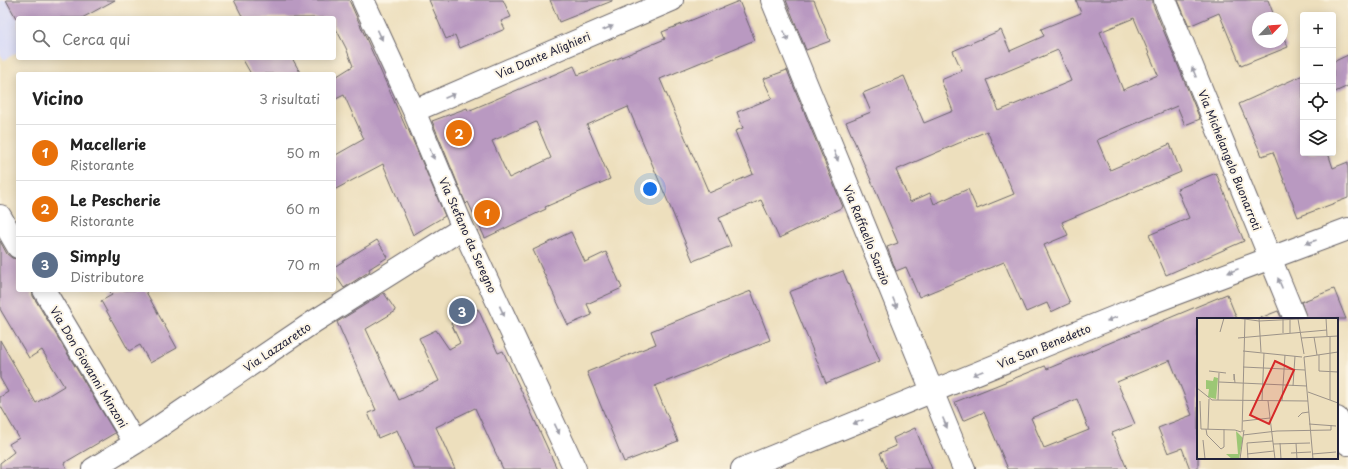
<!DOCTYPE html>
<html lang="it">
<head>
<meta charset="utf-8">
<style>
  body { margin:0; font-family:"Playpen Sans",sans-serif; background:#f6f6f6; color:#222 }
  .controls { position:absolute; right:12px; top:12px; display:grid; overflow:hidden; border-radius:4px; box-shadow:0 2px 10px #0003 }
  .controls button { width:36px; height:36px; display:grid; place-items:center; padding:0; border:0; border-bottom:1px solid #e0e0e0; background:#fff; color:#222; font:20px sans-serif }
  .compass { position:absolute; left:1252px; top:12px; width:36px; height:36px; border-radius:50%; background:#fff; box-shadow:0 2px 10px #0003; rotate:65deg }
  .you { position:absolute; left:650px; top:189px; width:14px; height:14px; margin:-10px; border:3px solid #fff; border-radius:50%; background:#1a73e8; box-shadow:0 0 0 6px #1a73e833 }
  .badge { display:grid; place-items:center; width:26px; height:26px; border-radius:50%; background:#b5179e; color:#fff; font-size:13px; font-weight:700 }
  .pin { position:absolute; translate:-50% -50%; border:2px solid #fff; box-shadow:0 1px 4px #0006 }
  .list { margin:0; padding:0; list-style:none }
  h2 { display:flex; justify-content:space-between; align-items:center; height:52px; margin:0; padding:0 16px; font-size:17px }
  h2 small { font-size:13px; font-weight:400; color:#767676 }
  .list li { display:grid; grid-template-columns:26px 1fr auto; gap:12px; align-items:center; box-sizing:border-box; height:56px; padding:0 16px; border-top:1px solid #e0e0e0 }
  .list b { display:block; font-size:15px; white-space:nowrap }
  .list p { margin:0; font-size:13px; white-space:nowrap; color:#767676 }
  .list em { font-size:13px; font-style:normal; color:#767676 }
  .icon { flex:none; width:22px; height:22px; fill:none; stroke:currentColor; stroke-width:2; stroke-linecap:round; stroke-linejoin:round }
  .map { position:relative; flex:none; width:1348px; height:469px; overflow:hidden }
  .search { position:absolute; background:#fff; box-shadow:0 2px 10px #0003; left:16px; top:16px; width:320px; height:44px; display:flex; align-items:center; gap:10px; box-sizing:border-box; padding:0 14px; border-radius:4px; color:#767676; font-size:15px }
  .panel { position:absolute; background:#fff; box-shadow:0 2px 10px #0003; left:16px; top:72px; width:320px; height:220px; border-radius:4px }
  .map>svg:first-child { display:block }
</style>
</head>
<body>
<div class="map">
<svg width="1348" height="469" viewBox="0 0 1348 469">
  <rect width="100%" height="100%" fill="#fcf5e5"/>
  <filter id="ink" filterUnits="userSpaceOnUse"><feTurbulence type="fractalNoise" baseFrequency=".025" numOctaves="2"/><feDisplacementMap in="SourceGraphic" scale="8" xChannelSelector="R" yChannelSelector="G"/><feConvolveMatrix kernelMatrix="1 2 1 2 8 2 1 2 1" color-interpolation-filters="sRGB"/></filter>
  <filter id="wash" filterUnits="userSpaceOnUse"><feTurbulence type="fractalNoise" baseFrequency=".012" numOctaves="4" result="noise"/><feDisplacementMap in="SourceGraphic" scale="16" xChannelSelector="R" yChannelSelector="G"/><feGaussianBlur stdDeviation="0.9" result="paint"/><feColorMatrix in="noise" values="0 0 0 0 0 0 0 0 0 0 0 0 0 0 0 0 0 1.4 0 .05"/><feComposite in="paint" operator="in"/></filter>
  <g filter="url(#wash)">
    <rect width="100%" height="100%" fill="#eddfbd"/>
    <path fill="#d4d8f9" d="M0,0H115L82,18H18V52L4,60L0,54Z"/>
    <g id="blocks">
      <path fill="#b999c1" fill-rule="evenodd" d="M6,0H115L82,18H16Z
        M234,0H349L407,130L408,129L445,216L413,235L383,164L334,190V156L364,139L344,95L334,100V78L353,66L346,48L334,25V18H243Z
        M429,0H503L511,17L501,21L505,29L460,48L455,35L446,39Z
        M550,0H612V1L559,22Z
        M786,0H814L830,41L806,50Z
        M1076,0H1153V5L1200,119L1185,125L1177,106L1097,140L1110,170L1170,144L1181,172L1062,222L1068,235L1044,245L1070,303L1051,312L1047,303L1026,312L1004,262L919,297L906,267L896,271L887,247L898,243L846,122L871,112L863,93L904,76L924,123L953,111L941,80L962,71L953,51L1001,30L1010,51L1044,36L1041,29L1081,13ZM1134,18L1158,75L1123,90L1100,32ZM1058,50L1071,81L999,111L986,80ZM987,131L1014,194L977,209L968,189L934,204L930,193L910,202L896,170Z
        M1178,0H1268L1275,18H1258V42H1282V34L1288,47L1241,66L1219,13L1189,26Z
        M739,1L755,40L660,79L709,193L753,174L735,131L743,128L737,112L772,98L763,79L787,70L843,207L779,238L761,200L719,218L731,246L693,261L628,107L587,125L610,179L545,207L546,209L485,238L468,202L466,204L432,121L467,108L468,111L574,66L578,75L665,39L662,32ZM536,122L551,158L509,178L492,141Z
        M1348,55V86L1335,92L1333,88V62Z
        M242,58H292L301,74H251Z
        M1303,75V153H1328L1333,168L1348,162V198L1298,217L1273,152L1262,156L1239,104Z
        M1216,173L1244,241L1166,275L1149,235L1189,218L1177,189Z
        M571,232L585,262L606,252L622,288L587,304L592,315L568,325L533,250Z
        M377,240L388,257L369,269L370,271L344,288L334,273V267Z
        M0,241L7,254L12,258L18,259V290H32L33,296L115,433L64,463L67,469H0V463L14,452L9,444L19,438L0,405V397L8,392L0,378V340L36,403L64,386L42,350L29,358L0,309Z
        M843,271L880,361L826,383L789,292Z
        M1334,289L1346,319H1307L1301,302Z
        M109,290H145L177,348L150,363L140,345L129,351L101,301L112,295Z
        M751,291L770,340L655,386L678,441L624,462L587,372L656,344L651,331Z
        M384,293L396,311L366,329L399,400L439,381L419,338L436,330L449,349L460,343L451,323L478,309L498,353L503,351L557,469H503L475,408L436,427L455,469H414L397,430L378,438L368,413L376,410L337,322Z
        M1227,294L1237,319H1198V469H1190L1182,448L1168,453L1158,428L1192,415L1170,360L1117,382L1135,424L1112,433L1127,469H1008L984,412L963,421L955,402L1045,366L1047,369ZM1077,399L1089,430L1044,448L1031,418Z
        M1278,311L1282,319H1261L1260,318Z
        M915,428L932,469H887L880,453L896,446L893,438Z"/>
    </g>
  </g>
  <g filter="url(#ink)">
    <use href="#blocks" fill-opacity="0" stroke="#696468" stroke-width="1"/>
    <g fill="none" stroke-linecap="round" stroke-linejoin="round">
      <defs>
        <path id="street" d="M363,0L414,111L463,228L575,469
          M772,0L964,469
          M1165,0L1295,319
          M414,111L672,0
          M0,216L18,247
          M44,290L135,443
          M1337,418L1348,444
          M93,469L135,443L315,321L463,228
          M742,469L1132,310L1348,229"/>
      </defs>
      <use href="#street" stroke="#696468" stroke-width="24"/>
      <use href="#street" stroke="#fff" stroke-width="22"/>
    </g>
    <defs><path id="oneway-solid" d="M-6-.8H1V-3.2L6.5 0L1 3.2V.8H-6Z"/></defs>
    <g fill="#9c9ca7">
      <use href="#oneway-solid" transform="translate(608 28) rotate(-23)"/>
      <use href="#oneway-solid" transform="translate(380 35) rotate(65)"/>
      <use href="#oneway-solid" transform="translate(786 36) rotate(68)"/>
      <use href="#oneway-solid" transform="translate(1194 72) rotate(-112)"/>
      <use href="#oneway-solid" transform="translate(450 96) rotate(-23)"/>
      <use href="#oneway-solid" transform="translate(432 154) rotate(67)"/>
      <use href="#oneway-solid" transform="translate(836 156) rotate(68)"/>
      <use href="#oneway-solid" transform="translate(1311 242) rotate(160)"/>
      <use href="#oneway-solid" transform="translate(1233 271) rotate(159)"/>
      <use href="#oneway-solid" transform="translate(1280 283) rotate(-113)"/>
      <use href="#oneway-solid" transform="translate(895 303) rotate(68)"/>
      <use href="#oneway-solid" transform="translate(502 311) rotate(65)"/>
      <use href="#oneway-solid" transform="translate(1112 319) rotate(158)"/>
      <use href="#oneway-solid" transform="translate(978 373) rotate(158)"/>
      <use href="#oneway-solid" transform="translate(858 422) rotate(158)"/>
      <use href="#oneway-solid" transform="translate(945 423) rotate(67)"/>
      <use href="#oneway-solid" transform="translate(557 429) rotate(65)"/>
    </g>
  </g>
  <g text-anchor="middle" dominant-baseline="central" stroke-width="4" stroke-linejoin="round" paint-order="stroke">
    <g font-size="11" fill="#22223b" stroke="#fcf5e5">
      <text transform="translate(543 55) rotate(-23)">Via Dante Alighieri</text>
      <text transform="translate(1230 160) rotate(68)">Via Michelangelo Buonarroti</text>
      <text transform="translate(468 235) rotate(66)">Via Stefano da Seregno</text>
      <text transform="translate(867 235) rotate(68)">Via Raffaello Sanzio</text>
      <text transform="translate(1044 346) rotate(-22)">Via San Benedetto</text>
      <text transform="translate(277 347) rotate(-34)">Via Lazzaretto</text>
      <text transform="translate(89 367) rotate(59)">Via Don Giovanni Minzoni</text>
    </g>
  </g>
  <g transform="translate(1197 318)">
    <rect width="141" height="141" fill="#eddfbd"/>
    <path d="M17,59L21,60L19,81L11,79L12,71H9V62L16,63ZM39,113L46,120L42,141H35L29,136H41Z" fill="#9cc775"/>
    <path fill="none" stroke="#9c9389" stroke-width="1" d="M40,0L62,3L123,0M62,0L64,34M129,0L130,18M86,1V15M101,1L107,36M23,14L27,0M93,15V1M117,19L120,37M41,20L130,12M104,20L141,18M46,33L105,39M122,37V53L141,54M107,39L116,141M107,39L141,34M46,49L108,52M12,53L29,55M37,62V56L38,65M22,64L110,68M96,68L98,38M0,70L15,82L111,83M111,74L141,85M21,82L22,55M133,82V18M3,83L4,111L38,112L44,114M65,83L67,35M71,83L78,141M85,83L88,37M101,99L105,95L112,94M46,103L73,100M112,106L139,108M9,111L10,117L24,131L27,129V111M11,111L12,81M45,114L48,0M46,117L80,113L134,112V107M6,122L8,141M83,125L84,141M99,125L100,141M76,126L113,125M94,135L114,134M50,136L77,133M115,136L139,134M43,141L47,112M51,141L50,125L76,123"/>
    <path fill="#d62828" fill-opacity="0.15" stroke="#d62828" stroke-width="2" d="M78,43L97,52L72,106L53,97Z"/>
    <rect width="141" height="141" fill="none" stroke="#22223b" stroke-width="2"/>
  </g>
</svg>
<div class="controls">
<button>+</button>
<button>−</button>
<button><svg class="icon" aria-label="locate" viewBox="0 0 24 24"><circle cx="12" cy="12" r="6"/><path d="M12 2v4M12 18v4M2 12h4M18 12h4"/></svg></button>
<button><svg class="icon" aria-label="layers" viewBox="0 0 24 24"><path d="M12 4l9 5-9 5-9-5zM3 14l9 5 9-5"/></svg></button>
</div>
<svg class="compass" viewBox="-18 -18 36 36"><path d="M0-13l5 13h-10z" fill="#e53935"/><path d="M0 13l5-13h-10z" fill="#767676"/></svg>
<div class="you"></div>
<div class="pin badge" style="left:487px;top:213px;background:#e8710a">1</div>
<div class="pin badge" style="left:459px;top:133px;background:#e8710a">2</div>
<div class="pin badge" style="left:462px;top:311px;background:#5c6f8a">3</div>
<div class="search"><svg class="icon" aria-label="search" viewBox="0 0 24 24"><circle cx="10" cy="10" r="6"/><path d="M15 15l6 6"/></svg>Cerca qui</div>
<section class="panel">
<h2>Vicino<small>3 risultati</small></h2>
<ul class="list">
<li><span class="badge" style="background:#e8710a">1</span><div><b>Macellerie</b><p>Ristorante</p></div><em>50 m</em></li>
<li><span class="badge" style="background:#e8710a">2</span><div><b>Le Pescherie</b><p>Ristorante</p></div><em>60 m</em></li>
<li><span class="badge" style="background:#5c6f8a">3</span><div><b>Simply</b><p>Distributore</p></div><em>70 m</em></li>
</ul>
</section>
</div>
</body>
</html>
